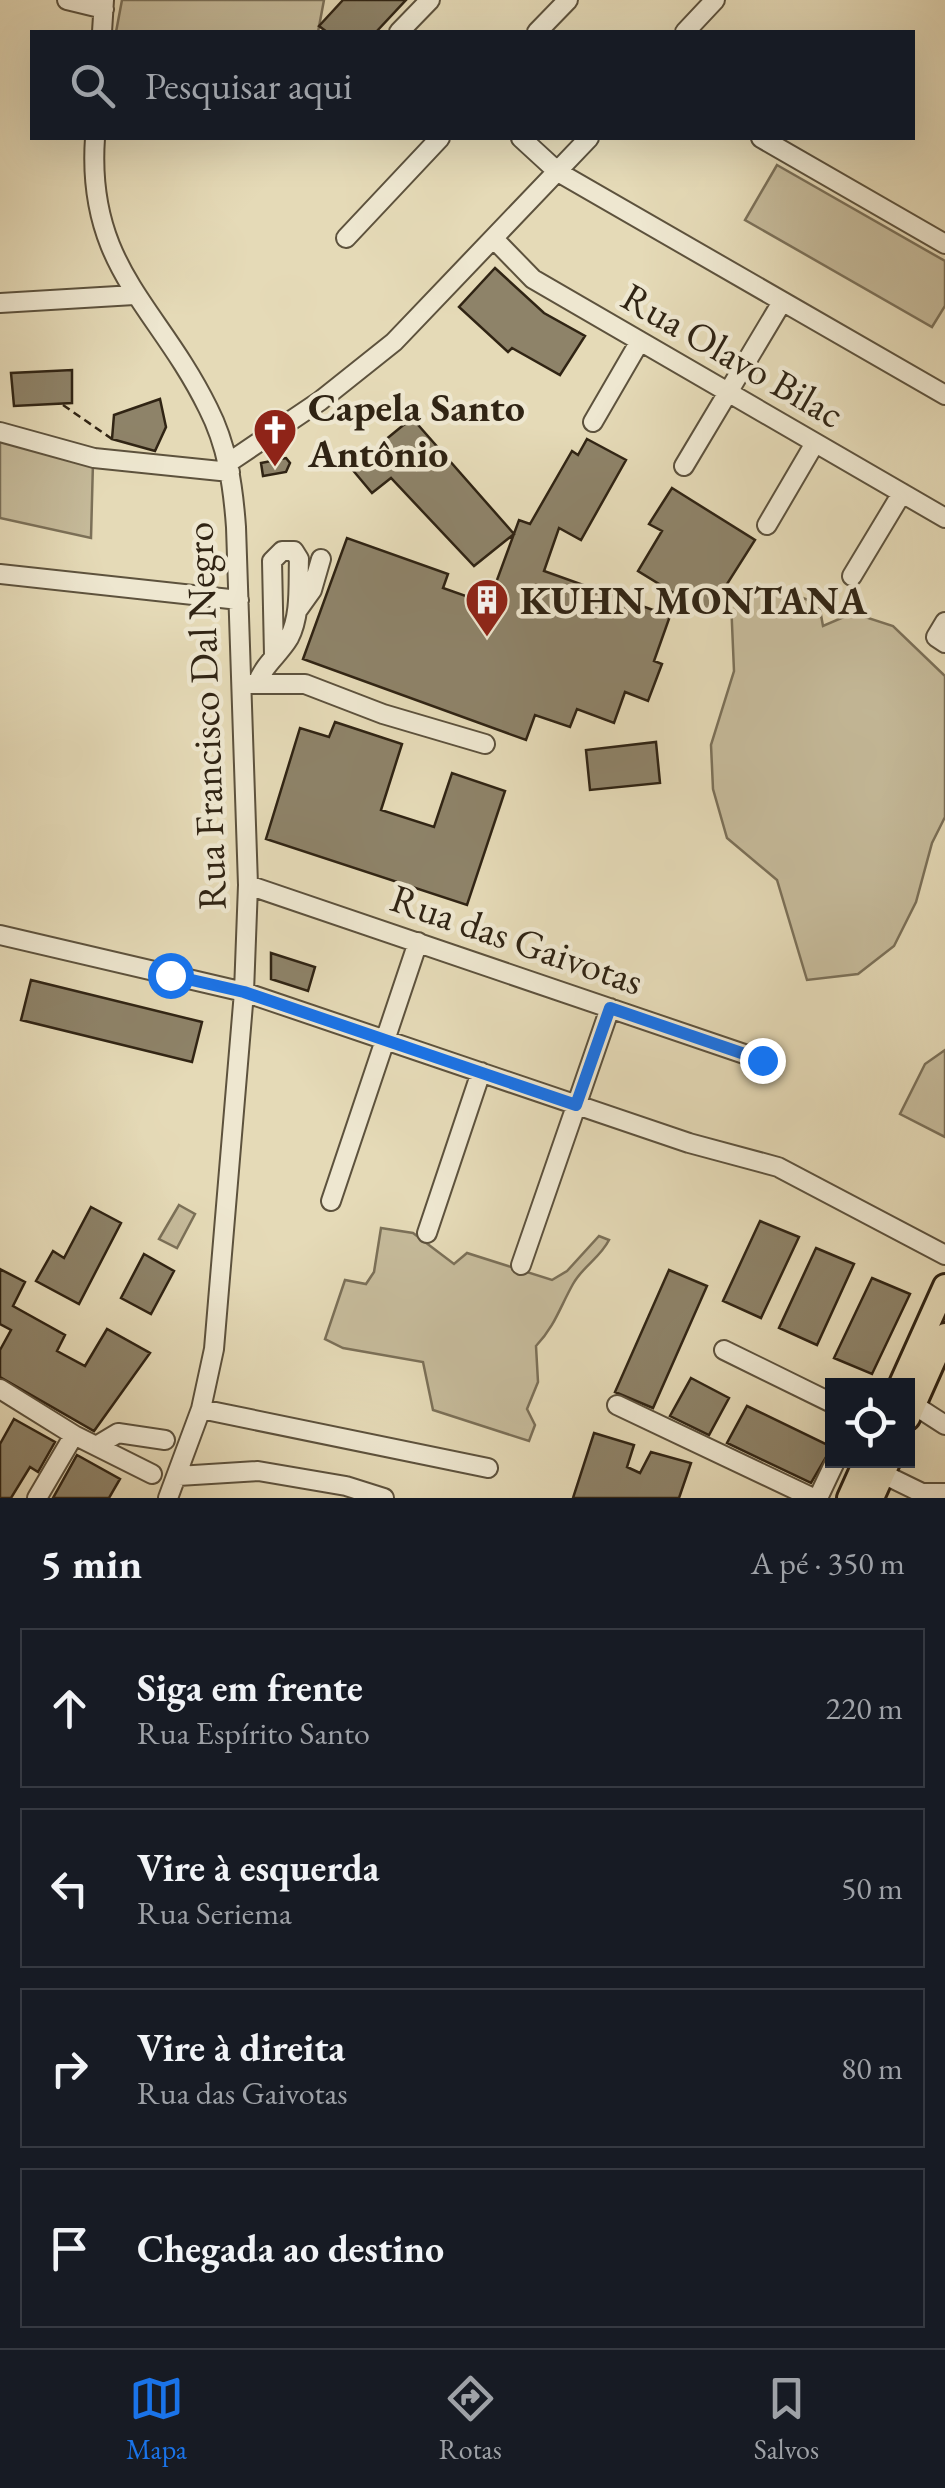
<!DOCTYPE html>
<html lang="pt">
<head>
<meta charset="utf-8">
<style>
  body { margin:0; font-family:"EB Garamond",serif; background:#242831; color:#f1f3f6 }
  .controls { position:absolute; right:30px; bottom:30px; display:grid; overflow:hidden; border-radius:0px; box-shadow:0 10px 40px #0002 }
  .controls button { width:90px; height:90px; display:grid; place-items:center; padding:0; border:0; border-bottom:2px solid #363941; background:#171b24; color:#f1f3f6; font:50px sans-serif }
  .stop { position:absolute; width:30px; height:30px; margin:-22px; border:8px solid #1a73e8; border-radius:50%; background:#fff }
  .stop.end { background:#1a73e8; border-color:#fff; box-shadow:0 2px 10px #0008 }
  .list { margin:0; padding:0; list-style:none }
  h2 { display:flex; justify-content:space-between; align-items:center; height:130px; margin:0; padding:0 40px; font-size:42px }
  h2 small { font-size:32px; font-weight:400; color:#9ea1a6 }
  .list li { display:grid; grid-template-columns:65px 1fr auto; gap:30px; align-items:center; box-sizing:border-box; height:160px; margin:0 20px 20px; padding:0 20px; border:2px solid #363941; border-radius:0px }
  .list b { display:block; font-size:38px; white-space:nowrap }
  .list p { margin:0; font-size:32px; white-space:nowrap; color:#9ea1a6 }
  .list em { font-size:32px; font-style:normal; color:#9ea1a6 }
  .icon { flex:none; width:55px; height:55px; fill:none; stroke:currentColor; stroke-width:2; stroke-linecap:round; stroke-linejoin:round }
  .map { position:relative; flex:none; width:945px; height:1498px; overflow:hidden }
  .search { position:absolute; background:#171b24; box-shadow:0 10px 40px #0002; left:30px; right:30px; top:30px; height:110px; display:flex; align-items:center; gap:25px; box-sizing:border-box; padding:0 35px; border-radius:0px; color:#9ea1a6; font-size:38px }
  .sheet { height:850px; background:#171b24 }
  nav { display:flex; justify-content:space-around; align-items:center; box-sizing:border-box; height:140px; border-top:2px solid #363941; background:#171b24; font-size:28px; color:#9ea1a6 }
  nav a { display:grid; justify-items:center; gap:5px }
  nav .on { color:#1a73e8 }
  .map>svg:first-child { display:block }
</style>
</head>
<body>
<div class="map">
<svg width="945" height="1498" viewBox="0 0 945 1498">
  <rect width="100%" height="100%" fill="#e5dab7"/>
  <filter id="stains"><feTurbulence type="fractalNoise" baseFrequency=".002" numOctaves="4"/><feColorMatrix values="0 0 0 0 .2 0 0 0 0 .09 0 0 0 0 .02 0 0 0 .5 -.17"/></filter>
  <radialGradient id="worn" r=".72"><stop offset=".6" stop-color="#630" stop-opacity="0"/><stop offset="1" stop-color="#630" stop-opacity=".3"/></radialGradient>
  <path fill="#c6bb9b" stroke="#7b7058" stroke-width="2.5" d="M122,0H324L318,32H116Z
    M777,165L945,261V306L932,327L745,220Z
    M0,439L93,462L91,538L0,518Z
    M773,587L819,604L823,626L853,613L893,626L945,676V817L932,843L916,902L894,946L858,974L807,980L777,880L727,838L713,789L711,745L734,671L731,601L752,588Z
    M945,1050V1137L900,1114L925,1064Z
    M179,1205L195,1214L177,1248L159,1239Z
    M381,1228L413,1233L454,1264L467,1253L552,1280L567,1271L599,1236L609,1240C600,1258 583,1266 573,1284C560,1307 555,1326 536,1346L538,1382L527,1409L535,1425L529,1441L433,1410L423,1362L343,1348L325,1339L345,1280L366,1284L374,1272Z"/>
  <path fill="#8e8369" stroke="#302414" stroke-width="2.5" d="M343,0H406L376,32H327L319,26Z
    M495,268L544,313L585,336L560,375L512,348L508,352L459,307Z
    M72,370V403L14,406L11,373Z
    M160,399L166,427L155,451L112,439L114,415Z
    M412,418L514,534L474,566L391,478L372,493L351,468Z
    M587,439L626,460L581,540L559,528L544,571L670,616L654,661L662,664L648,701L625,692L614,723L577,709L570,727L535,715L526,740L303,659L347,538L448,574L443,588L474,599L479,586L493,591L519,520L530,524L572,451L578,455Z
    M286,458L290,463L286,472L263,476L261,463Z
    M672,488L755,540L708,614L638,571L662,531L649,524Z
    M335,722L402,744L381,810L434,827L452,773L505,791L467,905L266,839L300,728L329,737Z
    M656,742L660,783L590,790L586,750Z
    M271,953L315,967L308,991L271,979Z
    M31,980L202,1022L192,1062L21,1020Z
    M91,1207L121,1223L79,1304L36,1281L53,1251L64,1258Z
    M760,1221L799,1237L761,1318L723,1301Z
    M816,1248L854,1264L817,1345L779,1328Z
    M144,1254L174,1271L151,1314L121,1298Z
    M0,1269L25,1282L13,1306L65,1335L57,1351L85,1366L107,1329L150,1353L94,1431L0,1377V1350L11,1330L0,1324Z
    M669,1270L707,1286L653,1408L615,1392Z
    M872,1278L910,1294L872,1374L834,1358Z
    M691,1378L729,1398L709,1435L670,1416Z
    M747,1406L832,1447L811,1483L727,1443Z
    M14,1419L55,1442L38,1472L30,1467L11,1498H0V1444Z
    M594,1433L634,1445L627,1467L640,1473L651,1452L691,1463L679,1498H573Z
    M77,1455L120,1479L109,1498H53Z"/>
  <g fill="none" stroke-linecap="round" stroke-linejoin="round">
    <defs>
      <path id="minor" d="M67,0L104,9
        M102,32L104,0
        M399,32L430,0
        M537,32L568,0
        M685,32L715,0
        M95,138C86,267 158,306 208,408C227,445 233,485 236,527L248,885L244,992L214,1349L201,1409L168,1498
        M521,138L558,172L945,395
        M761,138L945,244
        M346,238L440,138
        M495,240L533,279L945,518
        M0,303L134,295
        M593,422L640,341
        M0,432L94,458L230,472
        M228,463L320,401L394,342L589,138
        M684,466L782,302
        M767,525L815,443
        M0,574L239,600
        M852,576L902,493
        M297,611L312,590L321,559
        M945,622L936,637L945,643
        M250,684H305L383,714L485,744
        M257,684C264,664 279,655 289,638C301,615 298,584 299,559L294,551H282L272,561L274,655
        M248,885L762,1060
        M0,935L244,992L689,1143L778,1167L945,1255
        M331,1201L418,942
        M427,1233L481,1072
        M521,1265L610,1008
        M724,1350L832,1403
        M0,1389L74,1435
        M617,1405L813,1498
        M914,1405L945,1425
        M201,1409L488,1468
        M98,1445L118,1433L165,1440
        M883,1474L922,1493H945
        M178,1476L258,1471L346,1486L384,1498
        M37,1498L74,1435L152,1474
        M818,1498L836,1460"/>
      <path id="major" d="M900,1386L945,1286
        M908,1418L945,1335
        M849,1498L866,1460
        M872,1498L889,1460"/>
    </defs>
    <use href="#minor" stroke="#5d523d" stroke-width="22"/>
    <use href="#major" stroke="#302414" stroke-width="28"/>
    <path stroke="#302414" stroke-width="2.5" stroke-dasharray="8 5" stroke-linecap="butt" d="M63,405L112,439"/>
    <use href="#minor" stroke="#eee7d0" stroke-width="18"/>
    <use href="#major" stroke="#e5dab7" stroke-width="22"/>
  </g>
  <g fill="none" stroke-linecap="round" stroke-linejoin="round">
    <path stroke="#1a73e8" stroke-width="12" d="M170,975L244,992L576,1105L610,1008L762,1060"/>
  </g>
  <defs>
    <symbol id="church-pin" viewBox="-11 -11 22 30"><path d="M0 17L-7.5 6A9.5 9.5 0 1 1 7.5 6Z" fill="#8f2418" stroke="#eee7d0"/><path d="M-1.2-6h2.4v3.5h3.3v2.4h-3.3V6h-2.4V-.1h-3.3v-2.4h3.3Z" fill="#fff"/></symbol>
    <symbol id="building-pin" viewBox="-11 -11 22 30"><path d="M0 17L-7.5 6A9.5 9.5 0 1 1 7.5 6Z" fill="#8f2418" stroke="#eee7d0"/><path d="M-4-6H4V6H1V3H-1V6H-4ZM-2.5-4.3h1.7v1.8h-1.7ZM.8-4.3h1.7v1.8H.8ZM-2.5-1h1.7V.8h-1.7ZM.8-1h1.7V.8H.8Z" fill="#fff"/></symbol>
  </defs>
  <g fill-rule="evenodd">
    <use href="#church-pin" x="250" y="405" width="50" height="68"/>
    <use href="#building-pin" x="462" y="575" width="50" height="68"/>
  </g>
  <g text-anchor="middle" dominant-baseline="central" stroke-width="9" stroke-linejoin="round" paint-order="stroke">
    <g font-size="40" fill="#302414" stroke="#eee7d0">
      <text transform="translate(733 355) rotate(30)">Rua Olavo Bilac</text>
      <text transform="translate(205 716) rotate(-92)">Rua Francisco Dal Negro</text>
      <text transform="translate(517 939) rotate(19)">Rua das Gaivotas</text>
    </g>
    <g font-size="40" font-weight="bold" fill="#302414" stroke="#eee7d0" text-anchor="start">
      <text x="308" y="407">Capela Santo<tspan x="308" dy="46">Antônio</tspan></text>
      <text x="520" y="600">KUHN MONTANA</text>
    </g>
  </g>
  <rect width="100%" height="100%" filter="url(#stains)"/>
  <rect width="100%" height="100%" fill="url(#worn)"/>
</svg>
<div class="controls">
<button><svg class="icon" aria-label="locate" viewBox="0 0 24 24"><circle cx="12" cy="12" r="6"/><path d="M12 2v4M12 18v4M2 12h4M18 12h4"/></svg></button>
</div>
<div class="stop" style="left:170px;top:975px"></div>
<div class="stop end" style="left:762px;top:1060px"></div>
<div class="search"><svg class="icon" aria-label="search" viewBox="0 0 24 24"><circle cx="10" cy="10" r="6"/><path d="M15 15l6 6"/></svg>Pesquisar aqui</div>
</div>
<section class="sheet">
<h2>5 min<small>A pé · 350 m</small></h2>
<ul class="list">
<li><svg class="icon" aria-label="ahead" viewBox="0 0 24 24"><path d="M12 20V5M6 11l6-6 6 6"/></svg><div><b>Siga em frente</b><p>Rua Espírito Santo</p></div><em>220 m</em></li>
<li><svg class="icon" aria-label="left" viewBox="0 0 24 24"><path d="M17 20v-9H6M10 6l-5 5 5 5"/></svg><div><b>Vire à esquerda</b><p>Rua Seriema</p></div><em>50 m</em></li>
<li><svg class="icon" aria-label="right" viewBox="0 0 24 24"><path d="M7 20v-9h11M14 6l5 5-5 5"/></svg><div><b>Vire à direita</b><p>Rua das Gaivotas</p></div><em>80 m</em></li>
<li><svg class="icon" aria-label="arrive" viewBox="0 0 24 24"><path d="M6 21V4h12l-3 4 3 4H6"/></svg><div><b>Chegada ao destino</b></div></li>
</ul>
</section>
<nav>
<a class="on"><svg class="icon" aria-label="map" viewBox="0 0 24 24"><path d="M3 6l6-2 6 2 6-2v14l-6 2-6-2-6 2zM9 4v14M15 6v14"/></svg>Mapa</a>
<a><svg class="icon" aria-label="directions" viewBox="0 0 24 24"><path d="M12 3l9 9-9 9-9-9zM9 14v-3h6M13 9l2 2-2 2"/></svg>Rotas</a>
<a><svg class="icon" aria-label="saved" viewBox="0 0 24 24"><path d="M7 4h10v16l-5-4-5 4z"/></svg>Salvos</a>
</nav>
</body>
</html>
